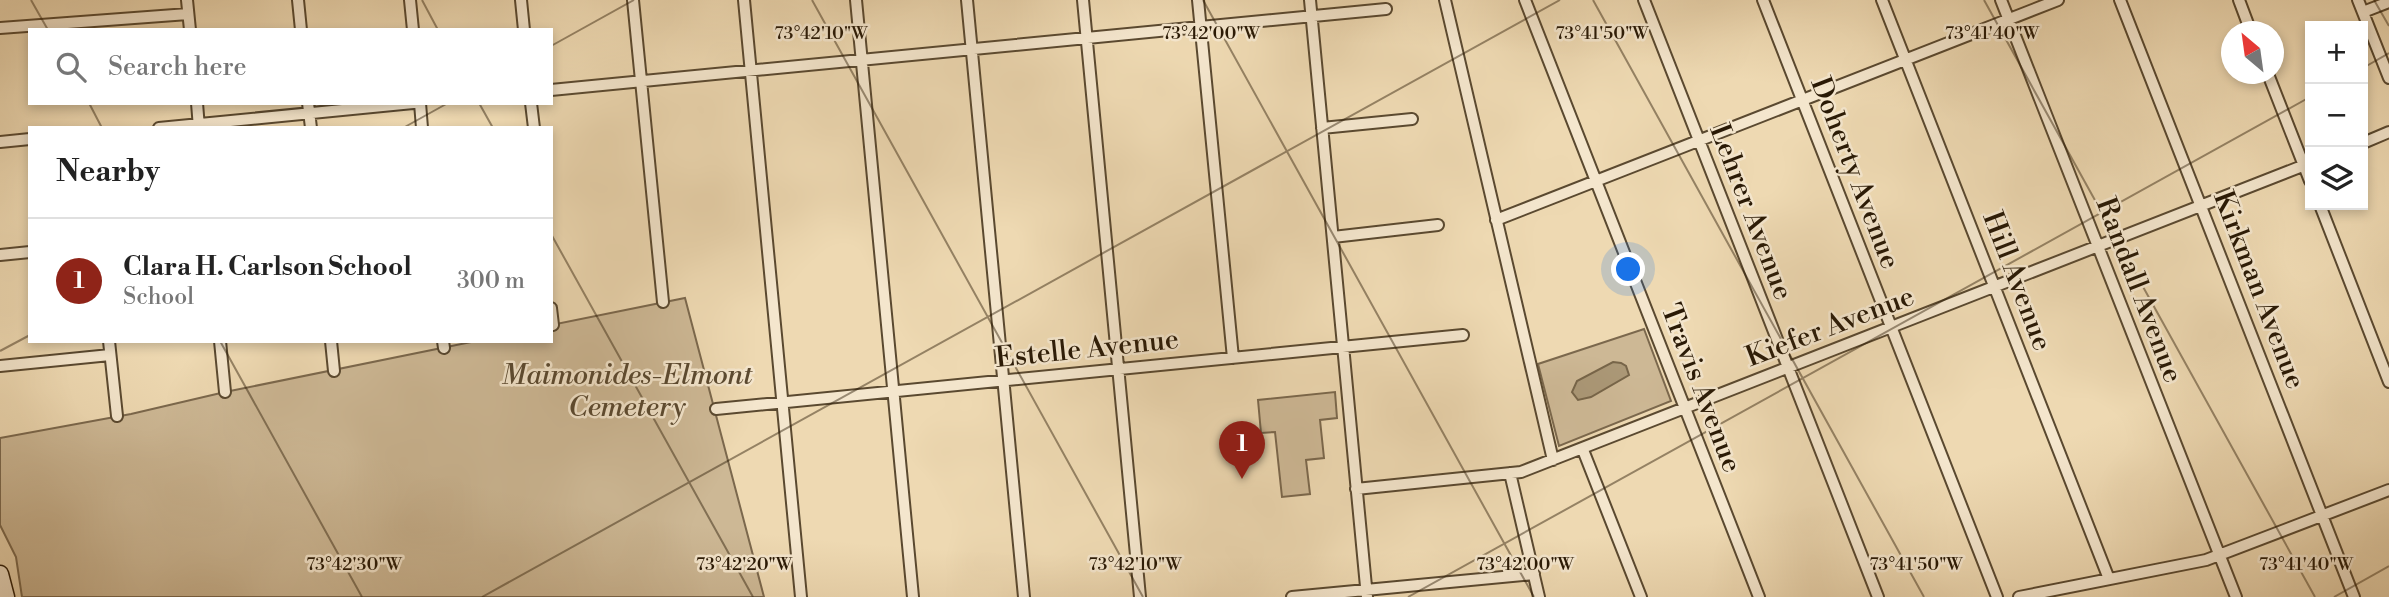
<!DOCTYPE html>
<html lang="en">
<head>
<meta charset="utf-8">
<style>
  body { margin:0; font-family:"Libre Bodoni",serif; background:#f6f6f6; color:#222 }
  .controls { position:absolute; right:21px; top:21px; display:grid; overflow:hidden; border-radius:0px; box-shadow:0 4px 10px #0003 }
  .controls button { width:63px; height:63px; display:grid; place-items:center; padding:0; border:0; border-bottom:2px solid #e0e0e0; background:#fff; color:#222; font:35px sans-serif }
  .compass { position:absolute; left:2221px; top:21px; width:63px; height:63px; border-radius:50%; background:#fff; box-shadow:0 4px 10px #0003; rotate:331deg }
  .you { position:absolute; left:1629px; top:270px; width:24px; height:24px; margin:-18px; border:5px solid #fff; border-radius:50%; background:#1a73e8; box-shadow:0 0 0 10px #1a73e833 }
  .badge { display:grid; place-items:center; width:46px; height:46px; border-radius:50%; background:#8f2418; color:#fff; font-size:23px; font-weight:700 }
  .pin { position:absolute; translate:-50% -58px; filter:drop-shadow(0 2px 4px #0008) }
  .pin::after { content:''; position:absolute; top:37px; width:24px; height:21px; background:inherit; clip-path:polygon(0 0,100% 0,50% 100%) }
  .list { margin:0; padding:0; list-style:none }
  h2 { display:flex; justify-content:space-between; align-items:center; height:91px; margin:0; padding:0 28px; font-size:30px }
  h2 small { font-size:23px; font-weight:400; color:#767676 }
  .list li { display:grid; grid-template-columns:46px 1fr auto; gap:21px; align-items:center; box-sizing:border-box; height:126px; padding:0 28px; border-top:2px solid #e0e0e0 }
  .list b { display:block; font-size:26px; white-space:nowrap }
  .list p { margin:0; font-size:23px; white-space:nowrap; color:#767676 }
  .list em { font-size:23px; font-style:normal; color:#767676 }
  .icon { flex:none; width:38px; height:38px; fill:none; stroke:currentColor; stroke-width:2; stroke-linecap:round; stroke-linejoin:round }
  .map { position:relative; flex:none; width:2389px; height:597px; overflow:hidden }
  .search { position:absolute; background:#fff; box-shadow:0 4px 10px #0003; left:28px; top:28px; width:525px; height:77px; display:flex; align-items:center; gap:18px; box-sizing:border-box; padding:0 24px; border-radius:0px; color:#767676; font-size:26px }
  .panel { position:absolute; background:#fff; box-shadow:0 4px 10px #0003; left:28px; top:126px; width:525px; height:217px; border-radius:0px }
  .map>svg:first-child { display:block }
</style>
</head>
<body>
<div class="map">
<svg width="2389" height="597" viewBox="0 0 2389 597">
  <rect width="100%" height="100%" fill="#eed9b2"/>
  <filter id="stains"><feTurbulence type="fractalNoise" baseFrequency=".00286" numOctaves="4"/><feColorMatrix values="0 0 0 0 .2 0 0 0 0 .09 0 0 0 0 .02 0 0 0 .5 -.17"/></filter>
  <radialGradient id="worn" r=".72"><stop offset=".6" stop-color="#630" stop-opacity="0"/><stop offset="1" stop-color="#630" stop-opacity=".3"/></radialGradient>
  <path fill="#cdb895" stroke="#7b684d" stroke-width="2" d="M685,298L764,597H22L16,557L0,525V438L131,414L225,392L476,341H551V325Z
    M1644,329L1671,401L1559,446L1538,364Z
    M1335,392L1337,418L1320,420L1324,458L1306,460L1310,494L1282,497L1275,432L1261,433L1258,400Z"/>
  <path fill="#ab9877" stroke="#776549" stroke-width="2" d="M1613,362L1621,363L1626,366L1629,375L1591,397L1578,400L1572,392L1577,381Z"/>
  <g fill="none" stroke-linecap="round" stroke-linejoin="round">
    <defs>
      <path id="minor" d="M187,0L190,30
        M298,0L301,30
        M410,0L413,30
        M521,0L524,30
        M633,0L663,302
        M744,0L801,597
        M856,0L913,597
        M967,0L1024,597
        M1083,0L1140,597
        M1198,0L1233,358
        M1310,0L1367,597
        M1445,0L1553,460
        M1525,0L1759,597
        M1644,0L1878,597
        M1763,0L1997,597
        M1882,0L2109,579
        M2001,0L2236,597
        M2120,0L2354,597
        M2239,0L2251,32
        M2358,0L2389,78
        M2363,12L2389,2
        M0,28L188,14
        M2268,74L2310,181
        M551,90L1386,9
        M197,103L199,128
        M308,103L311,128
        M420,103L422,128
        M531,103L534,128
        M159,128L413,103
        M1322,128L1412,119
        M0,142L30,139
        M2363,143L2389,132
        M2320,205L2389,382
        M1496,220L2058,0
        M1333,237L1438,225
        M0,255L30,252
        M551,308L553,325
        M109,341L117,416
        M220,341L225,392
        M331,341L334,371
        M443,341L444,348
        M0,366L110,355
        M716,409L1463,335
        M1583,450L1641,597
        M1510,473L1539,597
        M1356,489L1521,472L2310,163
        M1292,597L1534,574
        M2019,597L2206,560L2389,490"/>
      <path id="secondary" d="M0,574L6,597"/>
    </defs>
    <use href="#minor" stroke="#5a4930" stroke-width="14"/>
    <use href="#secondary" stroke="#291905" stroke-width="19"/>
    <use href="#minor" stroke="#f4e6cd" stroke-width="10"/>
    <use href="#secondary" stroke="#f4e6cd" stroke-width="16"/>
  </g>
  <path fill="none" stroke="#291905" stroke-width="2" stroke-opacity="0.45" d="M31,0L48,30M422,0L438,30M812,0L1143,597M1203,0L1534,597M1593,0L1924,597M1984,0L2315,597M2374,0L2389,26M551,46L634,0M2363,68L2389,53M89,103L102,128M479,103L493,128M403,128L448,103M551,234L753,597M220,341L362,597M0,351L30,335M482,597L1560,0M1408,597L2310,97M2334,597L2389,566"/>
  <g text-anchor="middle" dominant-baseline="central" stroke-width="5" stroke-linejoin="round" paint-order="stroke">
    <g font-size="28" fill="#291905" stroke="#f4e6cd">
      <text transform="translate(1855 173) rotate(69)">Doherty Avenue</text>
      <text transform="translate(1751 212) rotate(69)">Lehrer Avenue</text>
      <text transform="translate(2017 281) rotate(69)">Hill Avenue</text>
      <text transform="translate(2139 290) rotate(69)">Randall Avenue</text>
      <text transform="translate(2259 290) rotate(69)">Kirkman Avenue</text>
      <text transform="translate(1830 327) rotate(-21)">Kiefer Avenue</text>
      <text transform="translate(1087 349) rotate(-6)">Estelle Avenue</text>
      <text transform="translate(1701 388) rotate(69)">Travis Avenue</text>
    </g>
    <g font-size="28" font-style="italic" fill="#5a4930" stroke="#f4e6cd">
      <text x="627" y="375">Maimonides-Elmont<tspan x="627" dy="32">Cemetery</tspan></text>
    </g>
  </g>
  <g font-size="18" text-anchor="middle" fill="#291905" stroke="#f4e6cd" stroke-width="5" stroke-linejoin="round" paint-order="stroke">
    <text x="821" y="39">73°42'10"W</text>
    <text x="1211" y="39">73°42'00"W</text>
    <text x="1602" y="39">73°41'50"W</text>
    <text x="1992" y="39">73°41'40"W</text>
    <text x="354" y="570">73°42'30"W</text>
    <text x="744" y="570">73°42'20"W</text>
    <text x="1135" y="570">73°42'10"W</text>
    <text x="1525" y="570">73°42'00"W</text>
    <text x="1916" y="570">73°41'50"W</text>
    <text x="2306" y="570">73°41'40"W</text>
  </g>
  <rect width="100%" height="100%" filter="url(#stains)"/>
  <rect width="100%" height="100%" fill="url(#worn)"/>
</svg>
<div class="controls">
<button>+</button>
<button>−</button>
<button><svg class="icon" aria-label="layers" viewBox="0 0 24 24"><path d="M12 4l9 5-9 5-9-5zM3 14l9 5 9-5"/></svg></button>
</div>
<svg class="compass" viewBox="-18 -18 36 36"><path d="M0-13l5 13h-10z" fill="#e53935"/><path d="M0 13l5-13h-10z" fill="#767676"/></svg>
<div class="you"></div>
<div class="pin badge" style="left:1242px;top:479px">1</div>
<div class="search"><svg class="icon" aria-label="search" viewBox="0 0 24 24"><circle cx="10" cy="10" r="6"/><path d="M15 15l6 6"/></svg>Search here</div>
<section class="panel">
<h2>Nearby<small></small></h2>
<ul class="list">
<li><span class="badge">1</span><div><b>Clara H. Carlson School</b><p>School</p></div><em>300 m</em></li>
</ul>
</section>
</div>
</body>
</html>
